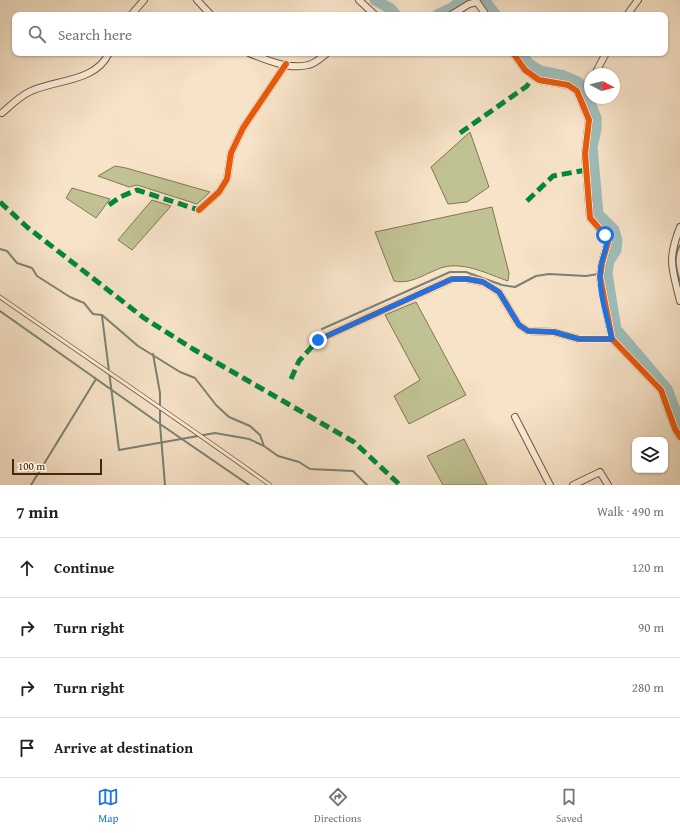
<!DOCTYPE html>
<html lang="en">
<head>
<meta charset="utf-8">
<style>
  body { margin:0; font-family:"Gentium Book Plus",serif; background:#f6f6f6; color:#222 }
  .controls { position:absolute; right:12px; bottom:12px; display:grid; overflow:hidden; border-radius:8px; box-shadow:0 1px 3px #0004 }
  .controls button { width:36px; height:36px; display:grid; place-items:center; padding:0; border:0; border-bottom:1px solid #e0e0e0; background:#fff; color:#222; font:20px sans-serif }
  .compass { position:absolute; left:584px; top:68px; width:36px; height:36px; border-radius:50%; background:#fff; box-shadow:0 1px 3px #0004; rotate:97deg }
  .scale { position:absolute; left:12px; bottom:10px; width:90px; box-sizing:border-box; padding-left:4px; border:2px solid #44290d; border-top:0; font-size:11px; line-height:14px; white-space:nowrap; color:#44290d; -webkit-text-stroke:3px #faeddb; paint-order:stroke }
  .stop { position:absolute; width:12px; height:12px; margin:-9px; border:3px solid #1a73e8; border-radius:50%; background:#fff }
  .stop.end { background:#1a73e8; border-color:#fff; box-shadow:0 1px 4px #0008 }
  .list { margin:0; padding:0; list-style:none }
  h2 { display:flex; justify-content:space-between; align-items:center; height:52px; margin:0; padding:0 16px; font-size:17px }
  h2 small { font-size:13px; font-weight:400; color:#767676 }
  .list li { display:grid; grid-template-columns:26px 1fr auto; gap:12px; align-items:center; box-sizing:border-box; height:60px; padding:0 16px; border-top:1px solid #e0e0e0 }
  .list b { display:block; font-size:15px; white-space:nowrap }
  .list em { font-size:13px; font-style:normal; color:#767676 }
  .icon { flex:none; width:22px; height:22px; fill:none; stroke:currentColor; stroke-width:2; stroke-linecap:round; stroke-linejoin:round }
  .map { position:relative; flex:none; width:680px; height:485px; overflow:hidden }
  .search { position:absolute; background:#fff; box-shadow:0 1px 3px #0004; left:12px; right:12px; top:12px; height:44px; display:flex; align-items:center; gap:10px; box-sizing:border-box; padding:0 14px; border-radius:8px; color:#767676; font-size:15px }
  .sheet { height:292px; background:#fff }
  nav { display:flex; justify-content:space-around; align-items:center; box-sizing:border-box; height:56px; border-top:1px solid #e0e0e0; background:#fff; font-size:11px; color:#767676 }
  nav a { display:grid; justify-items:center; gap:2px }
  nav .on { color:#1a73e8 }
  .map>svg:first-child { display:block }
</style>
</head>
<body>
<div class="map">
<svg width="680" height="485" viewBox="0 0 680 485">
  <rect width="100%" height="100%" fill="#f7e3c8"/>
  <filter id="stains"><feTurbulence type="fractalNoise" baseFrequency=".005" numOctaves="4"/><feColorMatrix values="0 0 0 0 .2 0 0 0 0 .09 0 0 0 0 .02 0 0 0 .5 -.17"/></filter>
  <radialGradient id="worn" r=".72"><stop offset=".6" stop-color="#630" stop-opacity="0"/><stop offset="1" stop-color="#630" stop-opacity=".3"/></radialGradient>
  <path fill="#c1c293" stroke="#827650" d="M470,132L489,187L467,202L448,204L431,167Z
    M115,166L126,168L210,192L197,204L137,185L129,187L98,176Z
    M72,188L110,199L96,218L66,198Z
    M152,200L171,206L132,250L118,240Z
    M492,207L509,273L508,281C488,274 465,262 444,267C427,272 412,285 394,281L375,232Z
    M416,302L466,395L409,424L394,396L420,380L385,315Z
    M464,439L487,485H443L427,456Z"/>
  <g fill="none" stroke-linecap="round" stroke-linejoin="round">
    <path stroke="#7a8275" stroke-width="2" d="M680,245C673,257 676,269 680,282
      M0,249L7,251L17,263L32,268L37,276L70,297L84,303L93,314L102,315L138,346L180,372L195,378L216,405L229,417L250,426L260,435L264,446L278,456L299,462L310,469L353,471L367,485
      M0,311L160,424L249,485
      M102,316L119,450L215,433L249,439L264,446
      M322,329L450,272H466L502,285L515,287L536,276L549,274L586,276L598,274
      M153,354L160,393V424L165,485
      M31,485L96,379"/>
    <path stroke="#9ebdba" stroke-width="11" d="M375,0L391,9L396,15
      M484,0L496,15
      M437,15L452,8L462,0
      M522,53L528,63L540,71L564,76L578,82L586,92L596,118V129L592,147L598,214L614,230L617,240L616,250L609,261L607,273L616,329L667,389L680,423"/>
    <defs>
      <path id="service" d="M0,297C90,360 181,421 270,485"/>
      <path id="minor" d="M197,0L211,15
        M359,0L375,15
        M131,15L144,0
        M451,15L469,4L477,2L486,15
        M627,15L638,0
        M249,53C266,60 290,70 308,65C315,64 322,57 327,53
        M513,53L525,70L539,80L568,85L577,91L589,120L585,154L590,218L605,235L608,242L602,263L600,277L612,339L661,390L675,429L680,437
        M595,74L606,53
        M2,113C10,106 19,97 29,92C55,79 95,83 109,53
        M199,210L219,192L227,179L231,153L243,128L286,64
        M680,227C667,261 672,267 680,301
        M318,340L452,279H467L483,282L499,292L519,325L528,331L554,332L579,339H612
        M515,417L550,485
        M573,485L600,472L608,485"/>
    </defs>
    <use href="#service" stroke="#71583c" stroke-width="4.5"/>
    <use href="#minor" stroke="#71583c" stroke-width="8"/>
    <use href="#service" stroke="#faeddb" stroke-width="3"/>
    <use href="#minor" stroke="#faeddb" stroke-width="6"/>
    <path stroke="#00873e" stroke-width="5" stroke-dasharray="10 5" stroke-linecap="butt" d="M460,133L527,86L533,76
      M527,201L553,176L586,170
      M0,202L27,227L144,318L193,349L354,442L400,485
      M109,205L120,197L137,190L199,210
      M291,379L299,361L318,340"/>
    <defs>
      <path id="cycleway" d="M513,53L525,70L539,80L568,85L577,91L589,120L585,154L590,218L605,235L608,242L602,263L600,277L612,339L661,390L675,429L680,437
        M199,210L219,192L227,179L231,153L243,128L286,64
        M318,340L452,279H467L483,282L499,292L519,325L528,331L554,332L579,339H612"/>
    </defs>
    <use href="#cycleway" stroke="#faeddb" stroke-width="8"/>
    <use href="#cycleway" stroke="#e8590c" stroke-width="6"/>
  </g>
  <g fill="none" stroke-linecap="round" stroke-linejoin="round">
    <path stroke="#1a73e8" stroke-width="5" d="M318,340L452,279H467L483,282L499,292L519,325L528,331L554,332L579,339H612C607,316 597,289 601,265C603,254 609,246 605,235"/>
  </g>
  <rect width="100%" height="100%" filter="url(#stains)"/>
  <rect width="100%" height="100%" fill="url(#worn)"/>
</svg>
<div class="controls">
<button><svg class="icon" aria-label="layers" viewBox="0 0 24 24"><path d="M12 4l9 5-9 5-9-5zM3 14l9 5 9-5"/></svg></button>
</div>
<svg class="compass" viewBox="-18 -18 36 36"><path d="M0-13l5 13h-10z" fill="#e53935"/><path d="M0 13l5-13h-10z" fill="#767676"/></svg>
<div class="scale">100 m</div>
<div class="stop" style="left:605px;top:235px"></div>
<div class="stop end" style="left:318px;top:340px"></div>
<div class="search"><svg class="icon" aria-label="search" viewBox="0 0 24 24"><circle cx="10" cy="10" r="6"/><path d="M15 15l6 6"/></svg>Search here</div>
</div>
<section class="sheet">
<h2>7 min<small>Walk · 490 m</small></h2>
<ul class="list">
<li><svg class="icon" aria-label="ahead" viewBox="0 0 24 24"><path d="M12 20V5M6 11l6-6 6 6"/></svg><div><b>Continue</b></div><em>120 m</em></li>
<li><svg class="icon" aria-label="right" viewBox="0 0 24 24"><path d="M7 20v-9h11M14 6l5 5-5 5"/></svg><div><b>Turn right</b></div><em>90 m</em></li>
<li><svg class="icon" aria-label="right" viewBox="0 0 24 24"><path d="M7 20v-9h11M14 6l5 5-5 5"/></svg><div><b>Turn right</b></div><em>280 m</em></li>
<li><svg class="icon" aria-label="arrive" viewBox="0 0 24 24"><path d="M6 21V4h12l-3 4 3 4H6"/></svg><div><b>Arrive at destination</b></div></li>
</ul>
</section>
<nav>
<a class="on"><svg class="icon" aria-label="map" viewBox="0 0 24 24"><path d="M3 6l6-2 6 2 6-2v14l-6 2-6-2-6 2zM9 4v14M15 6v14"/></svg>Map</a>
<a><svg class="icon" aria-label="directions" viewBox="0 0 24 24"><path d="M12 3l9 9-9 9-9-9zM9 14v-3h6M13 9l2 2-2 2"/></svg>Directions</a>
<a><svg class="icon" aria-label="saved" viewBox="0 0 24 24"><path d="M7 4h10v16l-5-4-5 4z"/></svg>Saved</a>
</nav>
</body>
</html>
